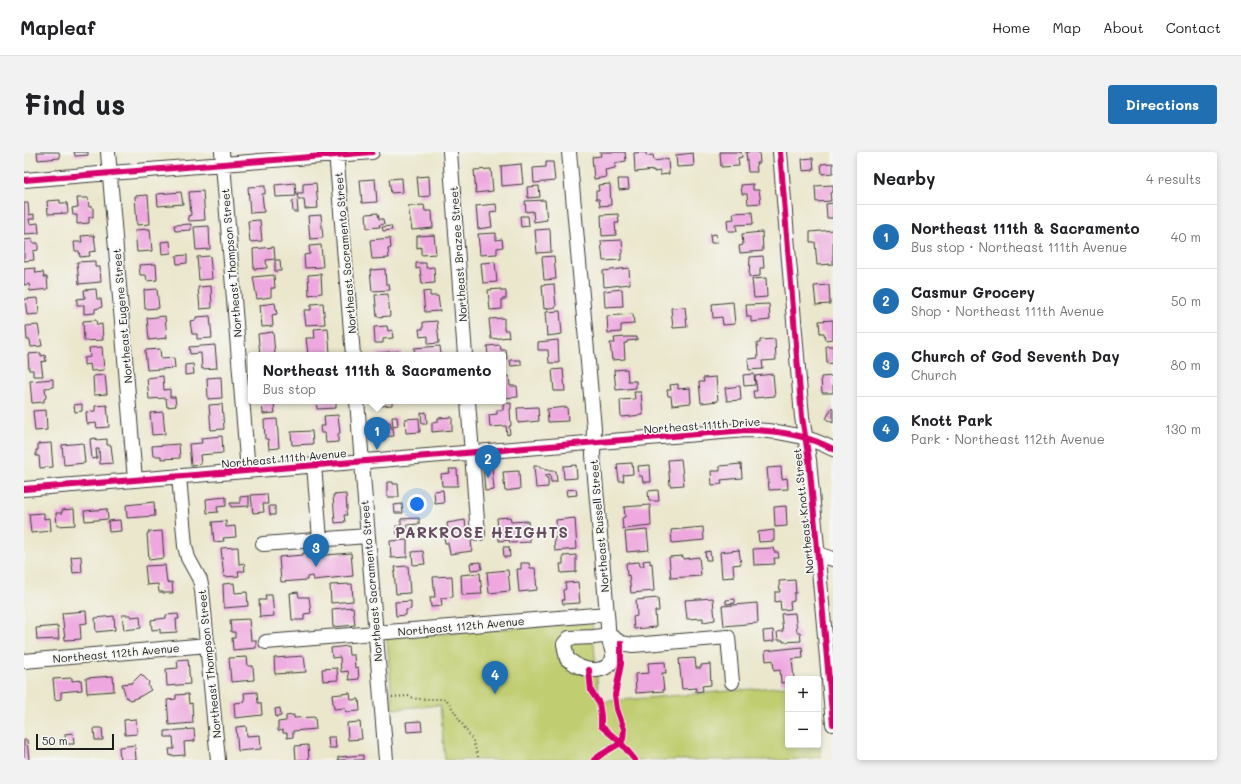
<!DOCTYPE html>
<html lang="en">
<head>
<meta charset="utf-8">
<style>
  body { margin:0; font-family:Mali,sans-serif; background:#f2f2f2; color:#202124 }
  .controls { position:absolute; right:12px; bottom:12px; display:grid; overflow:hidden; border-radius:4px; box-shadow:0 2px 6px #0003 }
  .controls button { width:36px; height:36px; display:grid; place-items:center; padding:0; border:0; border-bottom:1px solid #e0e0e0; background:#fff; color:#202124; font:20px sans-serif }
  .scale { position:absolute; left:12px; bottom:10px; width:78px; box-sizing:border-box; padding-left:4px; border:2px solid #1c1c1c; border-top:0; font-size:11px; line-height:14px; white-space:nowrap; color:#1c1c1c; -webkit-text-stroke:3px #f6f6f2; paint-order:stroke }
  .you { position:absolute; left:393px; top:352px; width:14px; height:14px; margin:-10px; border:3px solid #fff; border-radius:50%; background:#1a73e8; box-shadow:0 0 0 6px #1a73e833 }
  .badge { display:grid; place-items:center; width:26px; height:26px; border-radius:50%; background:#1f6fb2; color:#fff; font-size:13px; font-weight:700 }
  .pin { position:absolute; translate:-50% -33px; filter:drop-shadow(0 1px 2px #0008) }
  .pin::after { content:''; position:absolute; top:21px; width:14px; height:12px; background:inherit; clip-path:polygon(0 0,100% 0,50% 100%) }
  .popup { position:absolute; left:224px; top:200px; width:258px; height:52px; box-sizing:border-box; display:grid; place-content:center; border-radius:4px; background:#fff; filter:drop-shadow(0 1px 3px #0005); font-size:13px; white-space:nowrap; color:#757577 }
  .popup b { font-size:15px; color:#202124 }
  .popup::after { content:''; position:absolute; left:50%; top:100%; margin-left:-8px; border:8px solid transparent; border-top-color:#fff }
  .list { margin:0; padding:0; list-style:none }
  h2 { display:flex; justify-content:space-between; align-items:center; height:52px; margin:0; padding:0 16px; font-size:17px }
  h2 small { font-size:13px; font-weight:400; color:#757577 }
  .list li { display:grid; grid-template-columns:26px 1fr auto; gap:12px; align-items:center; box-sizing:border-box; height:64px; padding:0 16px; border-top:1px solid #e0e0e0 }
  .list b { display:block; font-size:15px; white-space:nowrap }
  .list p { margin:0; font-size:13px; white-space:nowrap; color:#757577 }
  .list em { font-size:13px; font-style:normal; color:#757577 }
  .map { position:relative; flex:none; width:809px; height:608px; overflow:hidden; border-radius:4px }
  header { display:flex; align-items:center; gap:24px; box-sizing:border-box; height:56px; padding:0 20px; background:#fff; border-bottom:1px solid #e0e0e0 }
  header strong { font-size:19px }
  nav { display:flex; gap:22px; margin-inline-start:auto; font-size:14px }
  .intro { display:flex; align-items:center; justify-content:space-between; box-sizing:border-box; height:96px; padding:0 24px }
  h1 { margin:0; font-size:28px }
  .button { padding:10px 18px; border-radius:4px; background:#1f6fb2; color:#fff; font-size:14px; font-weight:700 }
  main { display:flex; gap:24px; padding:0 24px }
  aside { flex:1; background:#fff; border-radius:4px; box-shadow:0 2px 6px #0003 }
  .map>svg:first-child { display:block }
</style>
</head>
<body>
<header>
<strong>Mapleaf</strong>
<nav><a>Home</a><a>Map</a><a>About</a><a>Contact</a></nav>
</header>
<div class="intro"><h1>Find us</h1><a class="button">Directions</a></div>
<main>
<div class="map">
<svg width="809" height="608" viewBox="0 0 809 608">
  <rect width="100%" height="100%" fill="#f6f6f2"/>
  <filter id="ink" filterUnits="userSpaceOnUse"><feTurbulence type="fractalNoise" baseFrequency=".025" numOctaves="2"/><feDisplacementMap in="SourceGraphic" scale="8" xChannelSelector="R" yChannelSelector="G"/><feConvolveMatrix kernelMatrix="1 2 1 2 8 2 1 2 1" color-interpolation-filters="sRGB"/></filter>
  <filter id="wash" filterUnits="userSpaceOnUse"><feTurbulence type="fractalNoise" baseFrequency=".012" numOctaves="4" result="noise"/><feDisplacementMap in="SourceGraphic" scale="16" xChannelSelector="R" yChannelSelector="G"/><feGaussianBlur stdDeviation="0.9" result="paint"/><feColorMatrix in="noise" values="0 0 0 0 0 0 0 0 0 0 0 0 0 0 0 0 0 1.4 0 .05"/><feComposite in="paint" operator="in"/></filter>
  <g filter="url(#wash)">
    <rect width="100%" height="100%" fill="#ebe7cd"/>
    <path fill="#c0cd6f" stroke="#6e7446" d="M568,470L575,550L764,534V593H794V570L797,605L762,608H421L416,553L369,557L363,486Z"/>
    <g id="blocks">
      <path fill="#eea8df" d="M13,0H35L36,6L14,8Z
        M50,0H64V3L51,4Z
        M576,0H601L602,9L591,11V16L581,18L582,25L570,27L568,5L577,4Z
        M622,0V4L629,3L630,9L644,7L645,22L636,23V19L630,20V18L611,20L610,1Z
        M696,0H717L718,5L714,6L715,14L697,15Z
        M722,0H735L736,11H732L733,20H724Z
        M669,1L670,14L653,15L652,3Z
        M789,6L790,18L779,19L778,7Z
        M522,10H529L531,29L510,31L509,16L522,15Z
        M809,11V21L798,22L797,12Z
        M497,12L499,32L478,34L477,14Z
        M467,17L469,39L452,41L450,18Z
        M405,24L406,44L395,45L393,25Z
        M378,26L379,40L367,41L365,27Z
        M351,27L353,50L338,51L336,28Z
        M594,27H604L605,37L595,38Z
        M271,31L272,44L252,45L251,33Z
        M292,31L294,56L281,57L280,47H274L273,41H279V32Z
        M586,32L587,53L576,54L575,47H572V39H575L574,33Z
        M729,32V38H735L737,51L724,52L723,42H718L717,33Z
        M809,33V40L806,41L807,49L792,50L791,34Z
        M241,34V42H238L240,60L226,61L224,35Z
        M515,34L516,45L504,46L503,35Z
        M179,39L181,68L165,69L164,64L167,63L165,40Z
        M157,40L159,52L134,54L133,42Z
        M124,43L126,72L113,73L111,44Z
        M53,46H64L65,55H69V65H65V71L53,72V63H49L48,56L54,55Z
        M36,48V51H43L44,61L24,62L23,49Z
        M273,48L274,60H269L268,49Z
        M521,48L523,68L510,70L509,59L502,60L501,49Z
        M0,51H4L5,63L10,62V67H5L6,72L14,71L15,81L0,82Z
        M809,51V66H803L802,52Z
        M472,52L473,59L466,60L468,75L454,77L452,54Z
        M400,53L401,59H408L409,76L388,78L384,54Z
        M728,60L729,72L712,73L713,79H704L703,68L710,67L709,61Z
        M354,61L355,67H359L360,72L355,73L356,75L343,76L342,62Z
        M594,62L595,71H591L592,83L578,84L577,63Z
        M297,63L299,86L286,87L284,64Z
        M496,64H504L505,74L497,75Z
        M236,68L238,89L226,90L224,69Z
        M167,72V78L151,79L150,73Z
        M185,74L186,97L172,98L170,75Z
        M367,74L368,78L359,79L358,75Z
        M126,77L128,99L113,100L111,78Z
        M526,77L527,100L513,101L511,78Z
        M809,78V112L793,113L791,90H786V80Z
        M738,80L739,99L716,101L715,94L719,93L718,82Z
        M472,81V88L478,87L479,95L473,96V102L456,103L454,82Z
        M692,82L693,91H687L686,83Z
        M70,83L72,99L65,100L66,104L56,105L55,99H51L50,90H58L57,84Z
        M410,83L412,102L397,103V95L393,96V84Z
        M366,86L367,96L364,97L365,106L348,107L346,88Z
        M8,87V91H14V98L9,99L10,108L0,109V88Z
        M598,88L599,101H597V108L579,109L577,89Z
        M146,89L147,101L138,102L137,90Z
        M297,93L299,115L281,116L280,103L286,102L285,94Z
        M250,95L251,107L242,108L243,116L230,117L229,97Z
        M163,103V111L153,112L152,104Z
        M186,104L188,127L175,128L173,105Z
        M530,104L532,127L520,128L518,105Z
        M739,104L740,116H736V124L725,125L726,105Z
        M251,108H256L257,119H251Z
        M71,109V115H76L77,130L55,132L53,110Z
        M471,110L473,130L459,131L457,111Z
        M392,111H402V116L410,115L411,131L398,132L396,116L392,117Z
        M132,112L133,128L123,129L122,123H116L115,113Z
        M11,116L12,121L19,120L20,125H23L24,137L6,139L5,132L0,133V117Z
        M605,116L606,132L580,135L579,119Z
        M361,117L362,132H365L366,138L348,139L346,118Z
        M297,122L298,141L285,143L284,123Z
        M250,123L251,136H247V145L233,147L229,125Z
        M742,126L743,145L730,146L728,127Z
        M530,132L532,155L520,157L518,133Z
        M805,133L806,152L792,153L790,134Z
        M187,134L188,156L176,157L174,135Z
        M72,137L73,147H77L78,155L71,157V161L60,162V153H53V147L61,146L60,138Z
        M133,137L135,156L121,157L120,138Z
        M477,137V139H482V147H478V157L466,158L464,138Z
        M598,137L599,154L581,155L580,139Z
        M406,139V144H414L416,159L401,160L399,140Z
        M364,142L366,164L353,165L351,143Z
        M14,146L15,162L3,163L1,147Z
        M709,150L711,172L699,173L698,165L689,166L688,152Z
        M251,151L253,162L248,163L249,174L238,175L236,153Z
        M299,151L301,172L282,173L280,158H287V152Z
        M745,152L746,168L727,170V165H723L722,153Z
        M661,155L663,175L649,176L647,156Z
        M536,159L538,182L523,184L521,160Z
        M609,162L610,172L597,173V180L584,181L583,164Z
        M141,164L143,186L125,188L123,166Z
        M186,164L188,186L173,187V182H168L166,169L172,168V165Z
        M480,166V178H484L485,185L467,187L465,167Z
        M72,168L73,173L78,172L79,188L60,189L59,169Z
        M809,168V187L801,188L800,181H796L795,169Z
        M413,169L415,191L404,192V184L396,185L395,177H399V170Z
        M14,173L18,194L7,195L6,188H3L2,174Z
        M363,174L364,179L368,178L369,186L359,187V191H351L350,175Z
        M304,176L306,201L284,202L282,186H291L290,177Z
        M249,180L251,202L236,203L234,182Z
        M602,185H613V188L603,189V191H600L601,207L588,208L586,191H591L590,186Z
        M751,187L752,208L738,209L739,217L725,218L724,207L734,206L733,191H736V188Z
        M534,188L535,211H525L524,198H514V190Z
        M191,193L193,216L178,217L177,201L166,202L165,195Z
        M476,193L477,198H482L483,207H479V203H464L463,194Z
        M416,194L417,203H391L390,196Z
        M802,194H809V211L803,212Z
        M78,195L80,218L67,219L66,212L60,213V206L66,205L65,196Z
        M136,197L137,207L150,206L151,216L123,218L121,198Z
        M377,199L378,203H353V201Z
        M17,201V204L21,203L22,209L17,210L19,224H9V218H5L4,202Z
        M486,208H497V213L487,214Z
        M169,212L170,222L161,223V213Z
        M539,217L541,239H530L528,218Z
        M603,217L604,229H612V236L592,238L590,218Z
        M730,222L731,233L720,234L719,223Z
        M749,222L751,244L730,246L729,239H733L731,224Z
        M81,223L83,242L70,243L69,224Z
        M139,224L140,238L146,237V245H151L152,254L143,255L142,246L125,247L123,226Z
        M479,224H485L486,234H493L494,245L479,246Z
        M809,224V241H798L797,225Z
        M197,225L198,246L184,247L183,226Z
        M692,225L694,249L677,251L675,230H680L679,226Z
        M29,227V235L21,236L22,246L20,247V250L8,251L6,229Z
        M654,232V237L666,236L667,251L648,253L647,244H644L643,238H647L646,233Z
        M716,234L717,248L703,249L701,236Z
        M610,240H617L619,263L597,265L596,248L611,247Z
        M238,249H256V251L250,252L251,261L239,262Z
        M292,249H312V256L293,257Z
        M354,249H368V253L355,254Z
        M487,251V257H486L487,274H485L486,282L483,283L482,274L466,275L465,263L473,262V258H479V252Z
        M58,252V259L51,260L50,253Z
        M198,252L200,277L187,278L185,253Z
        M83,253L85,275L73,276L72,271L63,272L62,260L71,259V254Z
        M514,255L515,269L494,271L493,256Z
        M543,255L544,269L524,270L523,257Z
        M808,255L809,256V271L802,267Z
        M22,258L23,278L11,279L9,259Z
        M139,260L141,282L128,283L126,261Z
        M402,260L403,272H398L397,261Z
        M314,263L316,281L314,282V290L302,291L301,281H297L296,274H301L300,264Z
        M368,265H373L374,274L369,275Z
        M428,265V278L408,280V271L414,270V266Z
        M395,266L396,280L382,281L381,267Z
        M253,267L255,296L245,297L244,287H241L240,268Z
        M366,270L367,276H369L370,284L354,285L352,271Z
        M288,279L289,292L268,293L267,280Z
        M198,284L199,301L176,303L177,312L167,313L165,292L178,291L177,286Z
        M72,286V288L83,287V293H87L89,311L76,312L75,297H72L73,306L68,307L66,287Z
        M27,291L29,315L16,316L15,304H12V298H14V292Z
        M59,291L61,311L40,313L38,293Z
        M155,292L156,306L137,307V304H129L128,294Z
        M657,307L660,333L646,334L644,308Z
        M608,311L609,322L599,323L600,329H595L593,312Z
        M717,312L718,326L697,328L698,332L688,333L687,319H696V314Z
        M468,313L470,338L461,339L459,314Z
        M552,313L553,326L540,327L539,314Z
        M626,313L627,330H619L618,324H615L614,314Z
        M510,314H516V316H521V318H525V319H532L533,330H527L526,322L522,323V326H524V335L512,336Z
        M757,315L758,327L763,326L764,337L745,338L743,316Z
        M425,317H433L434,334H418L417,322L426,321Z
        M495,319L496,337L481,339L479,320Z
        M363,330H369V332H374L375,345H363Z
        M552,337L553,343L543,344L542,338Z
        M419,338L420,351L411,352L410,339Z
        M634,338L635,349H625L624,339Z
        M243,342L244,352H239L240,360L229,361L227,343Z
        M322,342L323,358L322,359L323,363H320L321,370L311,371L309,343Z
        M225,344V354L207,355L206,351H216V345Z
        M202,345V354L193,355L194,360L183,361L182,347Z
        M130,350L131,364L103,366L102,353Z
        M378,352L379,361H371L370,353Z
        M626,353L627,374L599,377L598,366L601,365L600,355Z
        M245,354H251V363H246Z
        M762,354L763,374L751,375L750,355Z
        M50,357L51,373L33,374L32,361H38V358Z
        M83,357L84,367L61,369L60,359Z
        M20,361V367L26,366L27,379L7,381L5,362Z
        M486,365L487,370L504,369L506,390L486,391L485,388L475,389L473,366Z
        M395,366V372L383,373L384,381L373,382L372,374H377V367Z
        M551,366L553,397L531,399L530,386L533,385L532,368Z
        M96,368L97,379L85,380L84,369Z
        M441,368L443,387H447L448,399L426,402L424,391H421L419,378H424L423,371Z
        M202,369V375L211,374L212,385L199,386L200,389L190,390L188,370Z
        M679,375L680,388L648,391L647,378Z
        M623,378L625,398L603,400L601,380Z
        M750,378V389L735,390L734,380Z
        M138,379L140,406L125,408L123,382H124V380Z
        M383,388V405L367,406L366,389Z
        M214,395L215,412L220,411L221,419H214L215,424L200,425L197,396Z
        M479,395H485L486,405H480Z
        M749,396L750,400H754L755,406H750L751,412L730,413L729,397Z
        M715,398L717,412L709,413L710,425L698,426L696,400Z
        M399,399L401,412L389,413L388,400Z
        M686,399L687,408H682L681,400Z
        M289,400V404L327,401L329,424L289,428L288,424L283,425V428L257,430L255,405L279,403V401Z
        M552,403V420L537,421L536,412H539V404Z
        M57,404L58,420L49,421L47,405Z
        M659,404V407L675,405L677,424L647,426L645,405Z
        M626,408V412L628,411L630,439L607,441L605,423L603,424L602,411L615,410L616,414H620L619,409Z
        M457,410L458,417L447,418L446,411Z
        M497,411H505L506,416H511L513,438L495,440L493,417H497Z
        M141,413L143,431L148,430L149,441H139V440H135L134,432L123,433L121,414Z
        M384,414L386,441L372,442L370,420H372L371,415Z
        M484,418L486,439L465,441L463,420Z
        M456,421L458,442L438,443L437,423Z
        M428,424L429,445L417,446L418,454L407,455L406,445H411L409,425Z
        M771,428L772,441H770V449L766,450L767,457L757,458L756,449L751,450V440H756L755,429Z
        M554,430L556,451L539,452L538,448H540L539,438L542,437L541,431Z
        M210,431L211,441L223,440L224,454L200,456L199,432Z
        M328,432L329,449L307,451L306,433Z
        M274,440L275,445H285L287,461L280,462V468H268L266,441Z
        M241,443H248L250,464L236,465L235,448H242Z
        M634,446L635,459H631L632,475L610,477L609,465L613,464L612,448Z
        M689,446L691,468L679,470V466L663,467L661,448Z
        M711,447V451L702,452V448Z
        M387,449V457L382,458V463L372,464L371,450Z
        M733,451L734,471L700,474L698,454Z
        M329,455L331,473L309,475L308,457Z
        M62,459L63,471L56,472L57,487L41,488L38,461Z
        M771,461L773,480H776L777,489L759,490V488H754L753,480L759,479L757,462Z
        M154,462L155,467H152L153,480L136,481V477L128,478L127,468L142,466V463Z
        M98,463H107V465L116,464L117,476L100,478Z
        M90,464L91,478L72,480L71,466Z
        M225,467L227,488H232V496L209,498L208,486H211V480H207L206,468Z
        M34,474L35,487L13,488L12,476Z
        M749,478L750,489L740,490L739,479Z
        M324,494L325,503H330L331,516L334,515L335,527L325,528L324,519L317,520L316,505L308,506L307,496Z
        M778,495L779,506L768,507L770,527H764V530L757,531L756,518L750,519L749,508L742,509L741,499Z
        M280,504L282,520L251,522L250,506Z
        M223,505L224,514H229L230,528L207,530L205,506Z
        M671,506L672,516H677V513L686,512L687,533L678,534L679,539L672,540V536L658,537L655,507Z
        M164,507L166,532L143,534L142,517L154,516L153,508Z
        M641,510L642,521H638L640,539L612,541L611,522L625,521L624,511Z
        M313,516L314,528L299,529L298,517Z
        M117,522L125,530L124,534L127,538L117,544L107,548L102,545L98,532L108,531Z
        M89,524L90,539L63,541L62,526Z
        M48,526V529L57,528L58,538L37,540V547L31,548L29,527Z
        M233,540L234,551H237L238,563L211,566L210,551L221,550L220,541Z
        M326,541L327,548L335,547L336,559L322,560L321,556L310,557L308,543Z
        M164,542L165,552L168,551L169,571L145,573L143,548L152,547V543Z
        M256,556L257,564L252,565L251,557Z
        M270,563V566L291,565L292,577L269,579V585L263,586V581H259V578L254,579V570L262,569V564Z
        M112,567L113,582L101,583L100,568Z
        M397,569L398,579L383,580L382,570Z
        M336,570L338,587L324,588L323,571Z
        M222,574L223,584L236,583L237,597L214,599L212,575Z
        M70,576H78L79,588H71Z
        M170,577L171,589L160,590L161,603L146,604L145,597H150L149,585H141V579Z
        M49,581L50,592H42L41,582Z
        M304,585H311L312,596H305Z
        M0,588H3L5,608H0Z
        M111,593L112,608H96L95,595Z
        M284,593L285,608H272L271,594Z
        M339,603V608H314V605Z"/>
    </g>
  </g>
  <g filter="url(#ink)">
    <use href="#blocks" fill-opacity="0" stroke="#3b3a37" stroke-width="1"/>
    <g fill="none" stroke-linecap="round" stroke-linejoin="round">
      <defs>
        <path id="minor" d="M84,0L111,328
          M198,0L224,319
          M312,0L329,203
          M426,0L441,203
          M545,0L570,276L569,303L583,462C584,471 584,479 585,488C586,494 590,500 589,506C584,520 567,520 556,515C551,513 547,509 543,507L540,492L545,486L570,485L585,483
          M756,0L778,265L785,308L809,572
          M0,28L348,0
          M333,249L362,608
          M444,249L454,382
          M290,313L296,387
          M155,324L161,394L164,406L176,428L178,438L194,608
          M0,337L722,278C753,278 782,283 809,297
          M239,392L343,384
          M793,402L809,407
          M585,483L597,491L609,493L704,485L708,530
          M242,490L583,462
          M0,509L184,493"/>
      </defs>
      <use href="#minor" stroke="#3b3a37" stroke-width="16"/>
      <path stroke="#3b3a37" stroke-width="2" stroke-dasharray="1 3" stroke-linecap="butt" d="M368,545L384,544L393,547H419L423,548L449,589L455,608"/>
      <use href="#minor" stroke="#fff" stroke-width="14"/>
      <defs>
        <path id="cycleway" d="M756,0L778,265L785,308L809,572
          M0,28L348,0
          M0,337L722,278C753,278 782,283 809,297
          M565,518L567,539L575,551L577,564V574L597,591L611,608
          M570,608L578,602L597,591L599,587L600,577L593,557L591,543L597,512V491"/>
      </defs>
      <use href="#cycleway" stroke="#f6f6f2" stroke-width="8"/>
      <use href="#cycleway" stroke="#d6006c" stroke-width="6"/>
    </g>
  </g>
  <g text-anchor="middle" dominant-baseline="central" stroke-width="3.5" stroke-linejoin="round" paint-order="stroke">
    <g font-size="11" fill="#1c1c1c" stroke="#f6f6f2">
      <text transform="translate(321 101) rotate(-95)">Northeast Sacramento Street</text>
      <text transform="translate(434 102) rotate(-94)">Northeast Brazee Street</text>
      <text transform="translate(207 111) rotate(-95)">Northeast Thompson Street</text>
      <text transform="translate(98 164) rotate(-95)">Northeast Eugene Street</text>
      <text transform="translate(678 273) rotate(-4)">Northeast 111th Drive</text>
      <text transform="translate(260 306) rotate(-5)">Northeast 111th Avenue</text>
      <text transform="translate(779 359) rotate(-96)">Northeast Knott Street</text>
      <text transform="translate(575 374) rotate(-95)">Northeast Russell Street</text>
      <text transform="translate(347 429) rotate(-95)">Northeast Sacramento Street</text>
      <text transform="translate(437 474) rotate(-5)">Northeast 112th Avenue</text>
      <text transform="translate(92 501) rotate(-5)">Northeast 112th Avenue</text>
      <text transform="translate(185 512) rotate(-96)">Northeast Thompson Street</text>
    </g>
    <g font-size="15" font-weight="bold" letter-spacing="1" fill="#664d60" stroke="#f6f6f2">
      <text x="458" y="380">PARKROSE HEIGHTS</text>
    </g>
  </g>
</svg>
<div class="controls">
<button>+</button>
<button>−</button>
</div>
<div class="scale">50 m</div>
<div class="you"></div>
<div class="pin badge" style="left:353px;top:298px">1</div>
<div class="popup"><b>Northeast 111th &amp; Sacramento</b>Bus stop</div>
<div class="pin badge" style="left:464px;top:326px">2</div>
<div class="pin badge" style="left:292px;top:415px">3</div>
<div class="pin badge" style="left:471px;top:542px">4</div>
</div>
<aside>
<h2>Nearby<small>4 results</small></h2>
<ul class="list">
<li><span class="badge">1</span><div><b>Northeast 111th &amp; Sacramento</b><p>Bus stop · Northeast 111th Avenue</p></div><em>40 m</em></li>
<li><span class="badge">2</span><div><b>Casmur Grocery</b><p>Shop · Northeast 111th Avenue</p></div><em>50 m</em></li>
<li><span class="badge">3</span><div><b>Church of God Seventh Day</b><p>Church</p></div><em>80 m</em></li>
<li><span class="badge">4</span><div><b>Knott Park</b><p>Park · Northeast 112th Avenue</p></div><em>130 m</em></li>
</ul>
</aside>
</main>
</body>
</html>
